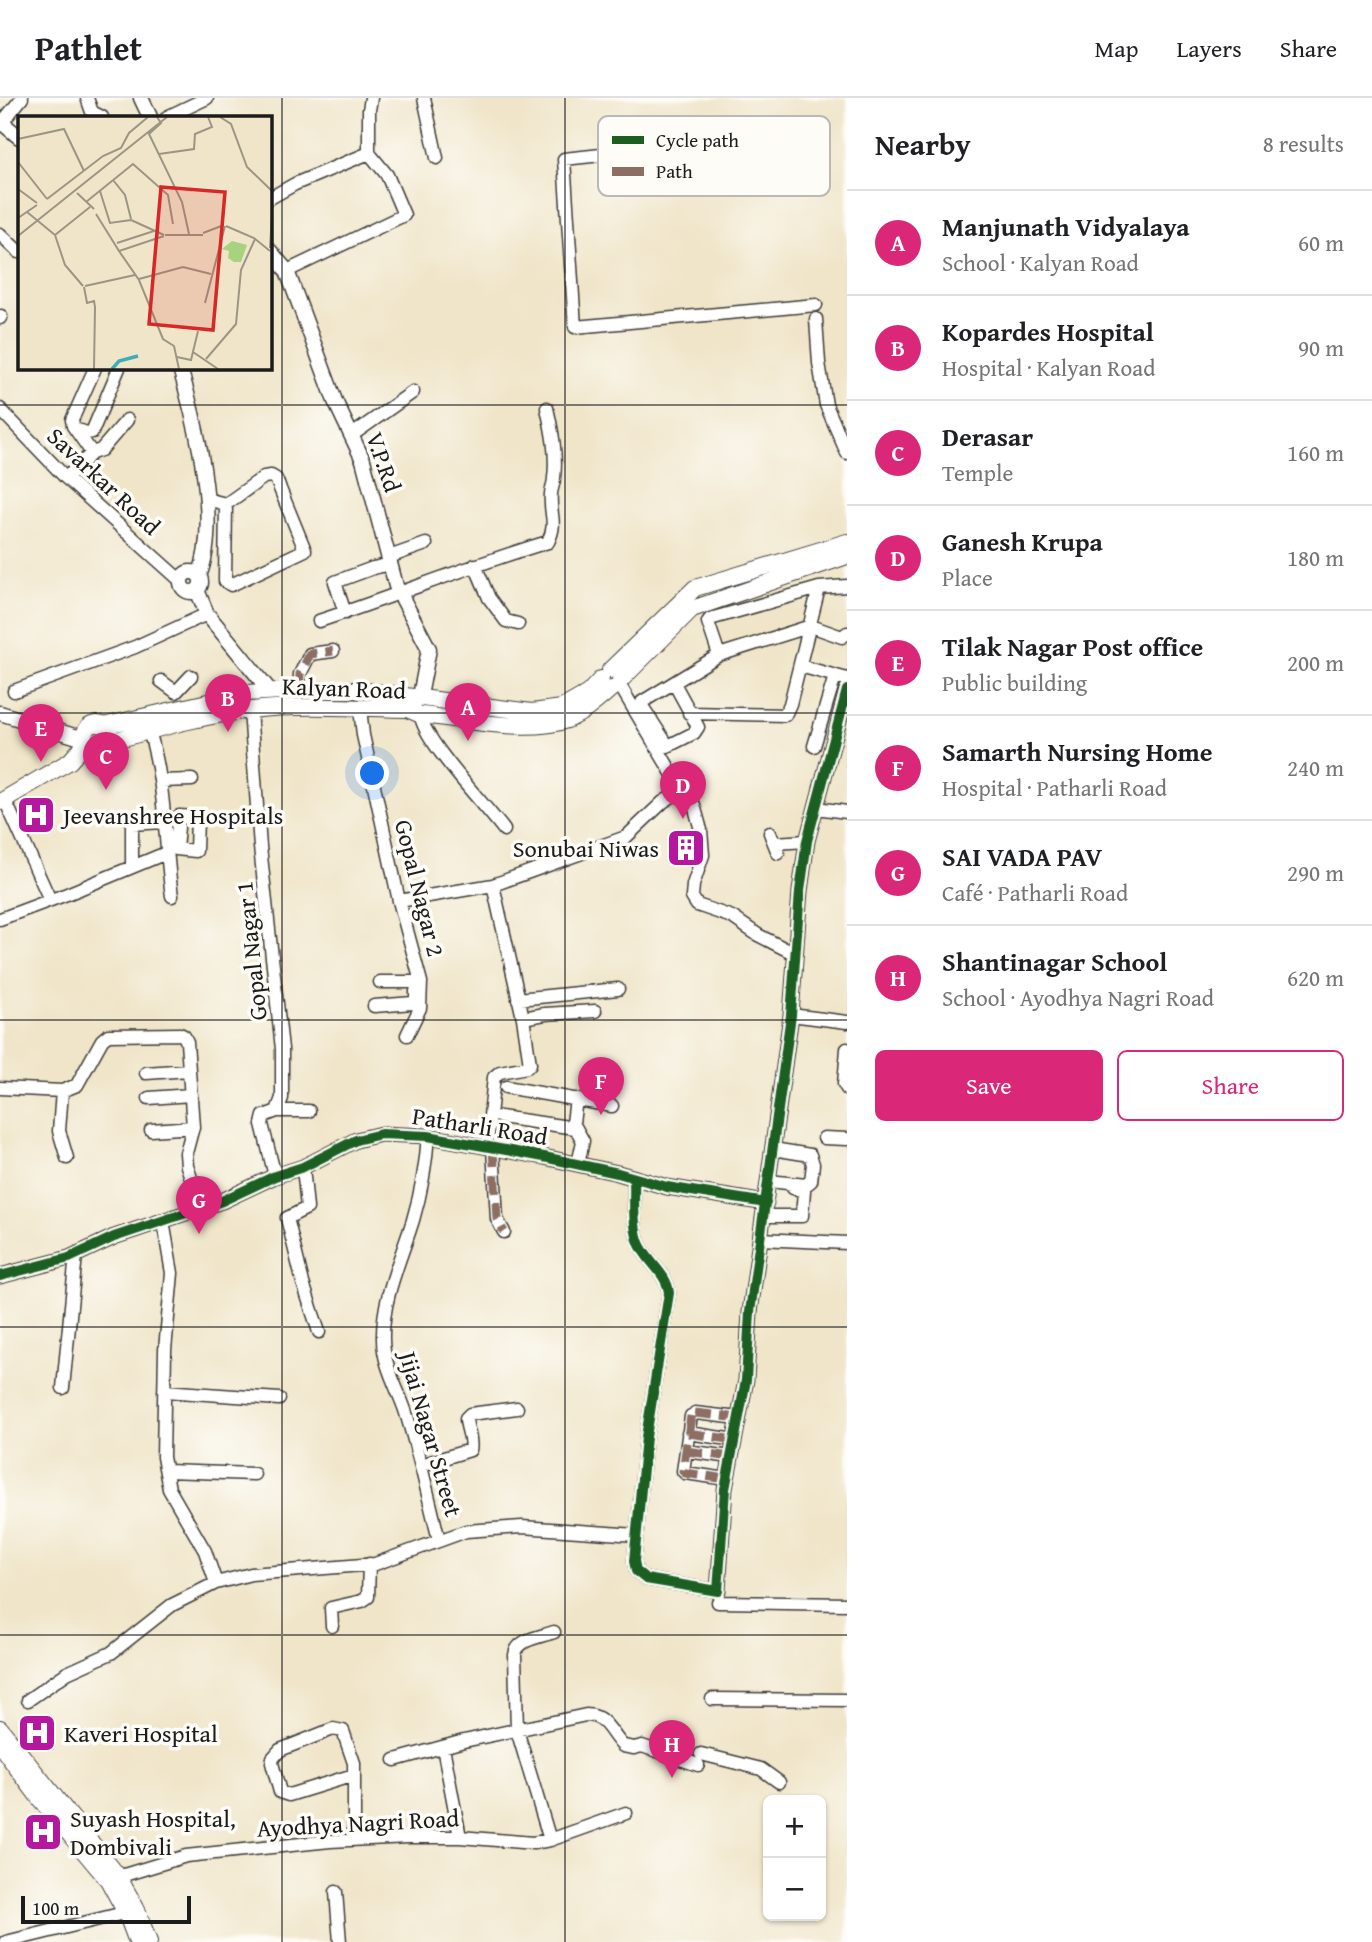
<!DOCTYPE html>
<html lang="en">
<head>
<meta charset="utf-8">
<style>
  body { margin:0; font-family:"Gentium Book Plus",serif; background:#f2f2f2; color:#202124 }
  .controls { position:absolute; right:21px; bottom:21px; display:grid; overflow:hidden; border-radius:10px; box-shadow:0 2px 5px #0004 }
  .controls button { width:63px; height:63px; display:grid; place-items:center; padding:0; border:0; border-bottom:2px solid #e0e0e0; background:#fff; color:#202124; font:35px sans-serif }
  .scale { position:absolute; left:21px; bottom:18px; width:170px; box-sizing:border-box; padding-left:7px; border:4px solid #1c1c1c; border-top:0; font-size:19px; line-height:24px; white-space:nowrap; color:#1c1c1c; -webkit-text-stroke:5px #fdfcf7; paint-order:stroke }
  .you { position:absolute; left:373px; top:676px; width:24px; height:24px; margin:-18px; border:5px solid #fff; border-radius:50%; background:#1a73e8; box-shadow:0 0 0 10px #1a73e833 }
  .badge { display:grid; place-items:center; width:46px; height:46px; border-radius:50%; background:#db2777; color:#fff; font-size:23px; font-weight:700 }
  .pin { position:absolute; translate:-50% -58px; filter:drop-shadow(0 2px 4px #0008) }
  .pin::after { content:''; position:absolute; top:37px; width:24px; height:21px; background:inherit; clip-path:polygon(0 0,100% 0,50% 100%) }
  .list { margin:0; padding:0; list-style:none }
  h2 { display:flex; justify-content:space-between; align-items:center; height:91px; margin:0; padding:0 28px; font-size:30px }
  h2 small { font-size:23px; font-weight:400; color:#757577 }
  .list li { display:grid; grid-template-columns:46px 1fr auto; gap:21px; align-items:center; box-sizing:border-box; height:105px; padding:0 28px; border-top:2px solid #e0e0e0 }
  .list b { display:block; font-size:26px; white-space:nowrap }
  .list p { margin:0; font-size:23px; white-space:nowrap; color:#757577 }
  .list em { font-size:23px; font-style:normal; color:#757577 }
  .actions { display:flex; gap:14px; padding:21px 28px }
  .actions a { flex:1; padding:16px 0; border:2px solid #db2777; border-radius:10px; text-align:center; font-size:24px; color:#db2777 }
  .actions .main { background:#db2777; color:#fff }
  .map { position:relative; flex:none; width:847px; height:1844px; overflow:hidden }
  header { display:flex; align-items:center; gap:42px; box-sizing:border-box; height:98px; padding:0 35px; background:#fff; border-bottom:2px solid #e0e0e0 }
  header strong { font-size:33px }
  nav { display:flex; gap:38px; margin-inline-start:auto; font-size:24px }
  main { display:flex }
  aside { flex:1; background:#fff }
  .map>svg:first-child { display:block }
</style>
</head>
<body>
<header>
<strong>Pathlet</strong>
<nav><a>Map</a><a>Layers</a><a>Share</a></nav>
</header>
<main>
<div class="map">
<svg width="847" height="1844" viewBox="0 0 847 1844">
  <rect width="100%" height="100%" fill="#fdfcf7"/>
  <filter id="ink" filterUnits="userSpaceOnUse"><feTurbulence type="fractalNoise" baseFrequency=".0143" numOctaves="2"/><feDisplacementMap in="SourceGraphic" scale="14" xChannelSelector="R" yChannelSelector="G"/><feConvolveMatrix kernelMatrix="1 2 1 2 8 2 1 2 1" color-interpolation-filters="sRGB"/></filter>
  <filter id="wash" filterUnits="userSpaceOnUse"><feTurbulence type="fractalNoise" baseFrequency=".00686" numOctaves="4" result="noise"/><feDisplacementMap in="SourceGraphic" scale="28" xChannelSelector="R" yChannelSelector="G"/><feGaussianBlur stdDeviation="1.57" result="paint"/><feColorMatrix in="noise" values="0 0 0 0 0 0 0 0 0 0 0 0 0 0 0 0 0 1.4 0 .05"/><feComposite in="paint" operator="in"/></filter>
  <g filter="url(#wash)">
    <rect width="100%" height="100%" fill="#f0e5c9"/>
  </g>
  <g filter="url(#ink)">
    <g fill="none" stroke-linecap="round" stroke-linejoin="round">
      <defs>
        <path id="minor" d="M87,0L92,14L102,19
          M424,0L437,60
          M167,19L207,0
          M0,27L22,0
          M806,35L564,61L575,229L816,207
          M270,100L295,86L369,55V12L371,0
          M0,136L19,154
          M287,173L404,117L387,77L369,55
          M0,220L1,218
          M816,221L819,265L826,307L847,355
          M0,311L66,380L181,483
          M75,331L87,335L92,334L119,270
          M352,337L413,294
          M92,355L73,328L72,322L95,270
          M66,380L92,355L101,352L127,322
          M206,401L226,406L264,379L271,378L276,381L305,452L231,487L225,483L226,406
          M389,459L426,446
          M475,467L489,500L506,523L518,526
          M345,515L335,484L373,470L391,466
          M319,523C396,498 470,467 548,444C558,424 549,416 551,396C551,391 554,386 554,380C557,357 552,332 547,310
          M719,557L708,524L710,521L819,490L847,488
          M800,568L847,581
          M161,583L176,594L191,578
          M674,585L698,629L694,635L668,648L642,608V604L719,557L811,528L842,539L847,535
          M619,586L682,692L694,707L701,732L703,757L693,787L692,799L697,807L732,819L758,837L795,856
          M299,592L300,576L310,556L333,553
          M14,593L135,549L207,516
          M360,610L363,637L399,803L421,884L420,910L407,937
          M250,612L260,749L282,951V1000L277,1013L264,1018L262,1026L275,1078
          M689,615L785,617L790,606L819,490
          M421,617C421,640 487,709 504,732
          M149,633C166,686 164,743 172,798
          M814,648L835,578
          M160,683L192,682
          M5,702L50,802
          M816,710L847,714
          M179,718L197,719L196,753L176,751Z
          M770,735L778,755
          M774,745L807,743
          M132,769V726L163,724
          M399,803L493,787L626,739L663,704L682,692
          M0,821L67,796L166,755
          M380,884H421
          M518,901L618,891
          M374,908L413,905L416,903V893
          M791,917L847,924
          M523,920L545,916L595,913
          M847,951L844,986L847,991
          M146,975L189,972
          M506,989L612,1008
          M0,990L62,993L77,987L102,942L108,937L180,936L184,938L187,944L193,1029L186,1055L187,1068L201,1110
          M62,993L59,1033L67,1060
          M149,1000L191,997
          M576,1001L573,1025L583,1043L578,1066
          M277,1013H309
          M500,1019L575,1030
          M151,1032L193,1029
          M488,1037L494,979L500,974L527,969L530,966L523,920L493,787
          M428,1038C426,1067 421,1095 413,1122C401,1161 382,1200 383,1241C383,1266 397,1289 405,1312C419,1355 428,1398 439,1442
          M824,1040L847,1041
          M493,1050L497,1121L504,1134
          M303,1069L307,1110L287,1120L303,1185L319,1234
          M634,1080C635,1099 632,1123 638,1142C644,1162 667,1174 669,1195L646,1339L634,1463L636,1473L646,1481L718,1493
          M769,1083L806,1087L811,1083L813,1066L810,1057L773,1051
          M764,1118H802L804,1093L793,1090
          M163,1123L172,1175L165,1252L163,1359L169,1391L205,1453L216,1485
          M760,1141L847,1145
          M63,1290L76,1157
          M164,1293L279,1301
          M695,1315L739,1320
          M691,1318L683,1373L685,1375L727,1381
          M688,1335L735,1342
          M686,1353L731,1359
          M421,1367L470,1352C473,1341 466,1331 466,1320L470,1316L517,1310
          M166,1373L254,1376
          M718,1504L847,1506
          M332,1528L331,1510L362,1503L368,1499L369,1466
          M712,1601L847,1602
          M28,1602L67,1575L111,1555L172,1507L216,1485L251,1476L375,1466L466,1433L522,1429L636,1437
          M443,1649L460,1739
          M701,1656L761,1671L779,1684
          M395,1662L464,1643L586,1617C606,1617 610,1635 623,1648L634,1650L642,1648L698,1667
          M354,1677L289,1697L280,1694L272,1665L273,1660L280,1652L333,1631L343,1633L354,1665V1742
          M550,1742L517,1632L515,1557C517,1541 540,1539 554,1534
          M111,1781L186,1758L330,1743L408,1739H460L533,1745L550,1742L626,1715
          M336,1794L340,1844
          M6,1844L132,1813"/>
        <path id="tertiary" d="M141,0L150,19
          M0,23L19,39
          M270,153L287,173L335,303L363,362L396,488L429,551L420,598
          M180,270C196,325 221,423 199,478
          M181 484a10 10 0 1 1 20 0a10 10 0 1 1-20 0Z
          M197,492L207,516L270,593
          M0,615L84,641
          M0,1178L69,1160L114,1139L222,1103L275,1078L303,1069L356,1042L381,1036L428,1038L544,1059L618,1075L667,1089L766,1105
          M718,1493L725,1391L746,1282L750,1214L791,917L800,793L807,743L847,592"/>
        <path id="secondary" d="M610,572L695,490L847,444
          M620,583L692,511L847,458
          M84 639a13 13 0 1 1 26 0a13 13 0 1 1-26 0Z
          M103,628L247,595L299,592H358L532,614L562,610L588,595L601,581
          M109,644C156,631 203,617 251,612C303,606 355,610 407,611L421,617C462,621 528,636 567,622C584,615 598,602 611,591
          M0,704L70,663L85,646
          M0,1630L118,1778L137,1812L149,1844
          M0,1647L40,1701L108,1782L126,1815L137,1844"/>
      </defs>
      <use href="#minor" stroke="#3c3a36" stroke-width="15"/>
      <use href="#tertiary" stroke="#3c3a36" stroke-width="17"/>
      <use href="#secondary" stroke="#3c3a36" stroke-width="18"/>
      <use href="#minor" stroke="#fff" stroke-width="12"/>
      <use href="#tertiary" stroke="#fff" stroke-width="14"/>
      <use href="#secondary" stroke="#fff" stroke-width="16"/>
      <path stroke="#8d6e63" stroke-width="9" stroke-dasharray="18 9" stroke-linecap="butt" d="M299,592L300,576L310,556L333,553
        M493,1050L497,1121L504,1134
        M695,1315L739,1320
        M691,1318L683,1373L685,1375L727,1381
        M688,1335L735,1342
        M686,1353L731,1359"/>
      <defs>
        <path id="cycleway" d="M634,1080C635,1099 632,1123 638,1142C644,1162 667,1174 669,1195L646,1339L634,1463L636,1473L646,1481L718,1493L725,1391L746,1282L750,1214L791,917L800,793L807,743L847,592
          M0,1178L69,1160L114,1139L222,1103L275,1078L303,1069L356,1042L381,1036L428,1038L544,1059L618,1075L667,1089L766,1105"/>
      </defs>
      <use href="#cycleway" stroke="#fdfcf7" stroke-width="15"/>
      <use href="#cycleway" stroke="#1b5e20" stroke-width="10"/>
    </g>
  </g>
  <path fill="none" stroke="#1c1c1c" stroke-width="2" stroke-opacity="0.55" d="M282,0V1844M565,0V1844M0,307H847M0,615H847M0,922H847M0,1229H847M0,1537H847"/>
  <defs>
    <symbol id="hospital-square" viewBox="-11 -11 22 22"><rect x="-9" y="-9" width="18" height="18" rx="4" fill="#b5179e" stroke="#fdfcf7"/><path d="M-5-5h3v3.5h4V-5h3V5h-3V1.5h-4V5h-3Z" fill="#fff"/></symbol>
    <symbol id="building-square" viewBox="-11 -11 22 22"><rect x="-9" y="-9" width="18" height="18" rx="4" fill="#b5179e" stroke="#fdfcf7"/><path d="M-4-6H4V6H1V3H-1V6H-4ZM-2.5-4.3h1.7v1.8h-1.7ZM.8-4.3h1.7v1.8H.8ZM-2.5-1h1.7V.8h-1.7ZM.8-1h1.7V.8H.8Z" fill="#fff"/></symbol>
  </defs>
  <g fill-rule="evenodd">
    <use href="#hospital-square" x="14" y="695" width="44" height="44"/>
    <use href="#building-square" x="664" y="728" width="44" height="44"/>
    <use href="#hospital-square" x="15" y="1613" width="44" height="44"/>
    <use href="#hospital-square" x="21" y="1712" width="44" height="44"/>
  </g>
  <g text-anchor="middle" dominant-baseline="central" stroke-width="7" stroke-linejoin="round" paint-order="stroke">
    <g font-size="24" fill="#1c1c1c" stroke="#fdfcf7">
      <text transform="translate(384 364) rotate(71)">V.P.Rd</text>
      <text transform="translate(104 383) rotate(43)">Savarkar Road</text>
      <text transform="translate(344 590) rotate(2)">Kalyan Road</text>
      <text transform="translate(420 790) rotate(76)">Gopal Nagar 2</text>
      <text transform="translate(251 853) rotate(-96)">Gopal Nagar 1</text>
      <text transform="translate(480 1028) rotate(9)">Patharli Road</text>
      <text transform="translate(431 1336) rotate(74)">Jijai Nagar Street</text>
      <text transform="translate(358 1725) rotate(-3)">Ayodhya Nagri Road</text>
    </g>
    <g font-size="24" fill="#1c1c1c" stroke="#fdfcf7" text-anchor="start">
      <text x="63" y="717">Jeevanshree Hospitals</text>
      <text x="659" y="750" text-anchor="end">Sonubai Niwas</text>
      <text x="64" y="1635">Kaveri Hospital</text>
      <text x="70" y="1720">Suyash Hospital,<tspan x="70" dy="28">Dombivali</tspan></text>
    </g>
  </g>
  <g transform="translate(18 18)">
    <rect width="254" height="254" fill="#f0e5c9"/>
    <path d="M214,125L229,129L223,146H216L210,142L211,135L204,133Z" fill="#a7d27e"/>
    <path fill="none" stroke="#3daeb8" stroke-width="3.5" d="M94,253L101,245L120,240"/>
    <path fill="none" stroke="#9b9584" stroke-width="2" d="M139,1L143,7L131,18L164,86L171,118M202,1L213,8L229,51L254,75M0,23L46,13L66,55M141,38L176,33L177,18L194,11L190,1M0,46L29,83M95,64L107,79L113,103M0,73L19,87M82,75L92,107L113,104M59,77L76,93M29,83L85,40L103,32L111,17L130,1M68,86L115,48L150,79L155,108M9,96L37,119M78,98L101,135M0,102L19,89M113,104L146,119M208,110L236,122L252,135M185,117L206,109M37,119L47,149L65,170M37,119L72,91M147,119H185M0,120L149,1M146,120L101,135L121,164L145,223L156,230L161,253M99,127L136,115M252,132L254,97M121,163L165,151L193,158M67,170L117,159M66,171L69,187L76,185L77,191L76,253M187,187L207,110M175,236L200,253M159,241L173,244L180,215M188,243L218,208L223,154L237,123"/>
    <path fill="#d62828" fill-opacity="0.15" stroke="#d62828" stroke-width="3.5" d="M143,71L207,76L195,214L131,208Z"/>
    <rect width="254" height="254" fill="none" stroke="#1c1c1c" stroke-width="3.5"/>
  </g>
  <rect x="598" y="18" width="232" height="80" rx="10" fill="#fdfcf7" stroke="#bab9b5" stroke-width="2"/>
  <rect x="612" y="38" width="32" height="8" fill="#1b5e20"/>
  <rect x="612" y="69" width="32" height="9" fill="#8d6e63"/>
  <g font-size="19" fill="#1c1c1c">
    <text x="656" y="49">Cycle path</text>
    <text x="656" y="80">Path</text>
  </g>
</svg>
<div class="controls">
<button>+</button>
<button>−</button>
</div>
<div class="scale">100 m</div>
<div class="you"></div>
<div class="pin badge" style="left:468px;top:643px">A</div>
<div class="pin badge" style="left:228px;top:634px">B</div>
<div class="pin badge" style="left:106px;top:692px">C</div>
<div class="pin badge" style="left:683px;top:721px">D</div>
<div class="pin badge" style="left:41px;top:664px">E</div>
<div class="pin badge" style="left:601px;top:1017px">F</div>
<div class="pin badge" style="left:199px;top:1136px">G</div>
<div class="pin badge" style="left:672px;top:1680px">H</div>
</div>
<aside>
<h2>Nearby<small>8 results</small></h2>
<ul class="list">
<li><span class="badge">A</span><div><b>Manjunath Vidyalaya</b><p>School · Kalyan Road</p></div><em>60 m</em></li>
<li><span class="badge">B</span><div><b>Kopardes Hospital</b><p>Hospital · Kalyan Road</p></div><em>90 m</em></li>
<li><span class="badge">C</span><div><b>Derasar</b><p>Temple</p></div><em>160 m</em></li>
<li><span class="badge">D</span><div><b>Ganesh Krupa</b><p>Place</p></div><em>180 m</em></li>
<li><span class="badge">E</span><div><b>Tilak Nagar Post office</b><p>Public building</p></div><em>200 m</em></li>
<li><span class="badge">F</span><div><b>Samarth Nursing Home</b><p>Hospital · Patharli Road</p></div><em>240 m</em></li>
<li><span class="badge">G</span><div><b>SAI VADA PAV</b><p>Café · Patharli Road</p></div><em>290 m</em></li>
<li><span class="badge">H</span><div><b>Shantinagar School</b><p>School · Ayodhya Nagri Road</p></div><em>620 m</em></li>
</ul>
<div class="actions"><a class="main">Save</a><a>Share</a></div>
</aside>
</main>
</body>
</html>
